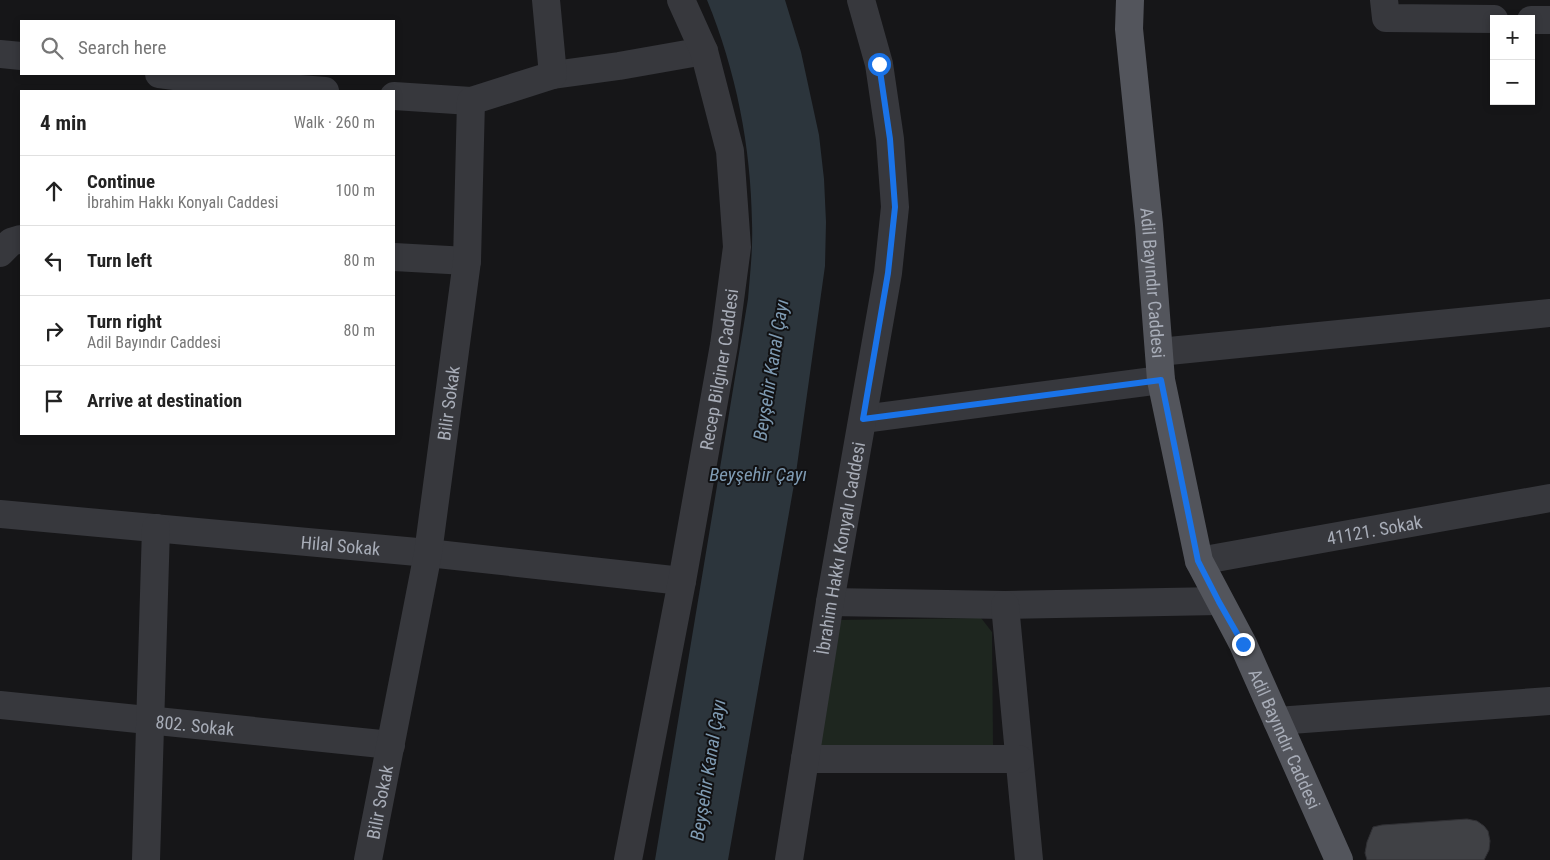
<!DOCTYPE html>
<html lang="en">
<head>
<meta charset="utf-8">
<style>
  body { margin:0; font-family:"Roboto Condensed",sans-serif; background:#f6f6f6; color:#222 }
  .controls { position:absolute; right:15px; top:15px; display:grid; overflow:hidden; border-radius:0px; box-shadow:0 2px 8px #0003 }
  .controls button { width:45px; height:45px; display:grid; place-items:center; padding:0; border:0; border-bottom:1px solid #e0e0e0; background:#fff; color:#222; font:25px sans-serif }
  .stop { position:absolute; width:15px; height:15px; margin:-11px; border:4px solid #1a73e8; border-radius:50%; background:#fff }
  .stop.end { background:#1a73e8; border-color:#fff; box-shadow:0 1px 5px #0008 }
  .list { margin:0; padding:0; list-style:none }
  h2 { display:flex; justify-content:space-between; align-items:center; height:65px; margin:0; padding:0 20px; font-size:21px }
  h2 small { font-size:16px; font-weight:400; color:#767676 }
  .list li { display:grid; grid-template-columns:32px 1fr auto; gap:15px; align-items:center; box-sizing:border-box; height:70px; padding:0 20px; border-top:1px solid #e0e0e0 }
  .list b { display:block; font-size:19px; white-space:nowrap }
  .list p { margin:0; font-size:16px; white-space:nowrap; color:#767676 }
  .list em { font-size:16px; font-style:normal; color:#767676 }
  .icon { flex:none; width:28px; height:28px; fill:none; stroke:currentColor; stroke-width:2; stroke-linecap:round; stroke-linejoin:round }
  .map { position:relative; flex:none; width:1550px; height:860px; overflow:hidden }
  .search { position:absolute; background:#fff; box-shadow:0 2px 8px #0003; left:20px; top:20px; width:375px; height:55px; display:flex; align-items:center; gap:12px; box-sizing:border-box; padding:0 18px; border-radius:0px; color:#767676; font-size:19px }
  .panel { position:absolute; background:#fff; box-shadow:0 2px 8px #0003; left:20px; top:90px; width:375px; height:345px; border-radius:0px }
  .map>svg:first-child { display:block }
</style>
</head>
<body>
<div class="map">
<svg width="1550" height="860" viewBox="0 0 1550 860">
  <rect width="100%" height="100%" fill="#161618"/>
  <path fill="#1e261f" d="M981,618L992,632L993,746L815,750L835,620Z"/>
  <path fill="#2c353c" d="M707,0H785L801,52L819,135L824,179L826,222L825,266L796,473L728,860H655L748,299C750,274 753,249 752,223C751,146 736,71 707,0Z"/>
  <path fill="#404145" stroke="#303034" d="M1467,819L1477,821L1484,826L1488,831L1490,841L1489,850L1484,860H1367L1365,853L1367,842L1373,827L1382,825Z"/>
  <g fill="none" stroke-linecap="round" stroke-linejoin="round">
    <g stroke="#37383d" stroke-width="28">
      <path d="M1384,0L1386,18L1494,19"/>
      <path d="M1531,20H1550"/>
      <path d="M0,54L21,56"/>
      <path d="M159,74L237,84L325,91"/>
      <path d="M553,75L619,66L704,51"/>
      <path d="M394,96L471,101"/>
      <path d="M0,253L11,242L21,239"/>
      <path d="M394,257L467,261"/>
      <path d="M1159,352L1550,313"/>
      <path d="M863,419L1161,380"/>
      <path id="s1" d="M0,514L428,553L682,581"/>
      <path id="s2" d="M1199,561L1550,498"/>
      <path d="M830,602L1005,605L1219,601"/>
      <path d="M1005,605L1029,860"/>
      <path id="s3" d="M0,705L391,745"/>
      <path d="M1277,721L1550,701"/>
      <path d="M805,759H1019"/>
      <path d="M146,860L156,528"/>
      <path id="s4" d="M368,860L428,553L467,261L471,101L553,75L546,0"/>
      <path id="s5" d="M628,860L682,581L724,345L737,247L730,151L704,51L681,0"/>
      <path id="s6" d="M789,860L830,602L888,273L895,207L890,139L879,64L861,0"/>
    </g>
    <path stroke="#53555c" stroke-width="28" id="s7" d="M1130,0L1129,29L1149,225L1161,380L1199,561L1243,644L1339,860"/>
  </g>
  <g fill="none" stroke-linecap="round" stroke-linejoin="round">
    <path stroke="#1a73e8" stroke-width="6" d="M879,64L890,139L895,207L888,273L863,419L1161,380L1198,561L1219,602L1243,644"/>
  </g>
  <g text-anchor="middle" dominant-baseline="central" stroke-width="4" stroke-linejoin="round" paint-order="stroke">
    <g font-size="18" fill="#a8adb8" stroke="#111113">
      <text stroke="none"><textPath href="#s7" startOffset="284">Adil Bayındır Caddesi</textPath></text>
      <text stroke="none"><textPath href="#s5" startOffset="499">Recep Bilginer Caddesi</textPath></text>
      <text stroke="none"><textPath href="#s4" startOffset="464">Bilir Sokak</textPath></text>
      <text stroke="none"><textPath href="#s2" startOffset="178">41121. Sokak</textPath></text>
      <text stroke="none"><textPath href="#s1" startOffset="342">Hilal Sokak</textPath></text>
      <text stroke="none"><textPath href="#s6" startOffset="316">İbrahim Hakkı Konyalı Caddesi</textPath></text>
      <text stroke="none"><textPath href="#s3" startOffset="196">802. Sokak</textPath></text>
      <text stroke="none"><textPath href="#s7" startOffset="764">Adil Bayındır Caddesi</textPath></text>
      <text stroke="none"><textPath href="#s4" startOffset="59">Bilir Sokak</textPath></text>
    </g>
    <g font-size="19" font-style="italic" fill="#7f9bb3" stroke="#111113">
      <text transform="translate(771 370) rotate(-81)">Beyşehir Kanal Çayı</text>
      <text x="758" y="474">Beyşehir Çayı</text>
      <text transform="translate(708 770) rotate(-81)">Beyşehir Kanal Çayı</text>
    </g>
  </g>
</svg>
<div class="controls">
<button>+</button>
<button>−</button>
</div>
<div class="stop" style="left:879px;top:64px"></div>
<div class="stop end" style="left:1243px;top:644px"></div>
<div class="search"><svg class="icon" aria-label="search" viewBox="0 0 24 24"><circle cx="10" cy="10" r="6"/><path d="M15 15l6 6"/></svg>Search here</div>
<section class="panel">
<h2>4 min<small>Walk · 260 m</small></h2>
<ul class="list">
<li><svg class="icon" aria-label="ahead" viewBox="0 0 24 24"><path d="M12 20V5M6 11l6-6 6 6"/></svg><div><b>Continue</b><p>İbrahim Hakkı Konyalı Caddesi</p></div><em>100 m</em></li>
<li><svg class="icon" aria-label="left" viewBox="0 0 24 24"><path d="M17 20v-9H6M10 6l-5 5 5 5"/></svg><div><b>Turn left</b></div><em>80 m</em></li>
<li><svg class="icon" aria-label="right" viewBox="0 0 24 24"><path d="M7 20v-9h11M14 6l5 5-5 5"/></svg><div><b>Turn right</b><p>Adil Bayındır Caddesi</p></div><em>80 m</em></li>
<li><svg class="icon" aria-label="arrive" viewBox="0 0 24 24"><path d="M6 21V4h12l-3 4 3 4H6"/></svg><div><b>Arrive at destination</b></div></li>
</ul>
</section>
</div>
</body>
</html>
